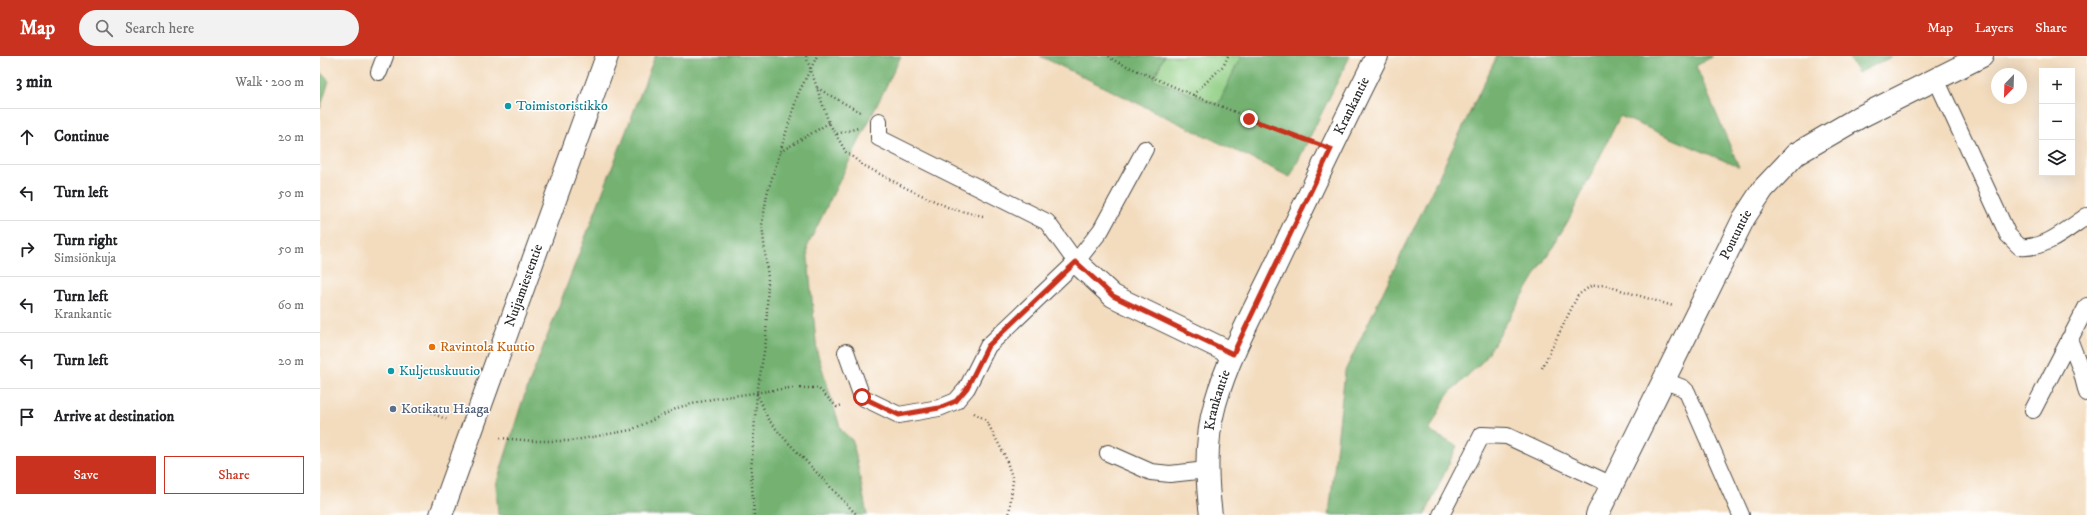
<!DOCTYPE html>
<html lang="en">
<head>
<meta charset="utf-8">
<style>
  body { margin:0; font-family:"IM FELL DW Pica",serif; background:#f2f2f2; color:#202124 }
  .controls { position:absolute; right:12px; top:12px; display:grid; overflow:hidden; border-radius:0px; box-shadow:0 4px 16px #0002 }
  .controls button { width:36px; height:36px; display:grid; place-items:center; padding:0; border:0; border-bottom:1px solid #e0e0e0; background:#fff; color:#202124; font:20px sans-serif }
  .compass { position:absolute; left:1671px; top:12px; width:36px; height:36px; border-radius:50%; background:#fff; box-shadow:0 4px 16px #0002; rotate:203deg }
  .stop { position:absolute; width:12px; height:12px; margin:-9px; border:3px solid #c8321e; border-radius:50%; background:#fff }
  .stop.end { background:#c8321e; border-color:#fff; box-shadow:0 1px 4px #0008 }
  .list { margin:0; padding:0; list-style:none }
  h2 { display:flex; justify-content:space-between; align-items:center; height:52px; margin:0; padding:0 16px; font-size:17px }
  h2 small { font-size:13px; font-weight:400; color:#757577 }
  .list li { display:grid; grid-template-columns:26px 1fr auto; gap:12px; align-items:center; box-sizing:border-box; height:56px; padding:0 16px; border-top:1px solid #e0e0e0 }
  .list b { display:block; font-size:15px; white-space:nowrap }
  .list p { margin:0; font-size:13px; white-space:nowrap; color:#757577 }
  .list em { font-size:13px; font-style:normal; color:#757577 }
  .actions { display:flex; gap:8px; padding:12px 16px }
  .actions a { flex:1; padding:9px 0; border:1px solid #c8321e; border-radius:0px; text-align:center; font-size:14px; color:#c8321e }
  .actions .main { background:#c8321e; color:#fff }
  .icon { flex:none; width:22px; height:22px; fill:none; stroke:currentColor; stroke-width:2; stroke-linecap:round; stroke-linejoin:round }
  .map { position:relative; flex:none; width:1767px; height:459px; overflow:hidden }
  header { display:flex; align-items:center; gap:24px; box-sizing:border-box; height:56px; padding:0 20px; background:#c8321e; color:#fff }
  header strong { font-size:19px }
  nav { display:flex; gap:22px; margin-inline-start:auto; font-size:14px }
  .search { width:280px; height:36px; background:#f2f2f2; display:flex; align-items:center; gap:10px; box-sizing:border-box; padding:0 14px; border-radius:22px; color:#757577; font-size:15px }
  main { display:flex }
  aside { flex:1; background:#fff }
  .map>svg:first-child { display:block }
</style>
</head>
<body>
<header>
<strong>Map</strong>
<div class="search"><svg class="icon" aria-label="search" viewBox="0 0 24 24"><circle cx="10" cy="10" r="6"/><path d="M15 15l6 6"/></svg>Search here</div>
<nav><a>Map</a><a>Layers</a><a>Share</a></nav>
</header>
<main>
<aside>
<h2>3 min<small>Walk · 200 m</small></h2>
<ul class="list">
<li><svg class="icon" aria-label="ahead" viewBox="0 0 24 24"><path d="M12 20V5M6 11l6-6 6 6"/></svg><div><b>Continue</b></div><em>20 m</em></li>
<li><svg class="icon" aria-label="left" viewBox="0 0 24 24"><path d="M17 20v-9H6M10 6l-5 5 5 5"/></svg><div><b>Turn left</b></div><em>50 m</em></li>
<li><svg class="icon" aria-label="right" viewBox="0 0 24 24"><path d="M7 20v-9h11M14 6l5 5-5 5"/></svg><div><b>Turn right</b><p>Simsiönkuja</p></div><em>50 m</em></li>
<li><svg class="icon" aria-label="left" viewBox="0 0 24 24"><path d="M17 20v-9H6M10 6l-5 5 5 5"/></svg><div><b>Turn left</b><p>Krankantie</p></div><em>60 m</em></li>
<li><svg class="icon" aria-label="left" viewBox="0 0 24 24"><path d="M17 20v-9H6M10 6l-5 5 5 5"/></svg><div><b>Turn left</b></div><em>20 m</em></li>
<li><svg class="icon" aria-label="arrive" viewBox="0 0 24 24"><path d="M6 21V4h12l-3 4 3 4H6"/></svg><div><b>Arrive at destination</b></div></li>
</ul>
<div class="actions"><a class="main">Save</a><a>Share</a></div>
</aside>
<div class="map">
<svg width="1767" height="459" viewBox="0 0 1767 459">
  <rect width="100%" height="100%" fill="#fff"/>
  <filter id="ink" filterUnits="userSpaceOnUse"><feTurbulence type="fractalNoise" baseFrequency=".025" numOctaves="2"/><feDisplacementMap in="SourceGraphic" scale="8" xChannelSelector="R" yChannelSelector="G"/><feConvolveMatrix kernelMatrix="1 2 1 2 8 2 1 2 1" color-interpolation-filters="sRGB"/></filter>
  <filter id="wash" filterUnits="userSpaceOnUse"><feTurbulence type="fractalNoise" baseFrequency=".012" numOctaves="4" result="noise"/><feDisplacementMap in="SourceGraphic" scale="16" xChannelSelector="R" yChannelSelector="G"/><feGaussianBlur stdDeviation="0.9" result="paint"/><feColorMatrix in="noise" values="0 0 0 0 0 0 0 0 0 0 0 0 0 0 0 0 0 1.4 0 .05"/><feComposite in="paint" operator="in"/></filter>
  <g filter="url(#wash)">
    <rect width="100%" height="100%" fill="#f3dbbd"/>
    <path fill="#92cf85" stroke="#5e7d58" d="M844,0H921L898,49L834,23Z"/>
    <path fill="#75b272" stroke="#506e4e" d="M335,0H581L487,191L497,296L521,374L533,385L547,459H178L176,429L202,346Z
      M720,0H844L834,23L898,49L921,0H1030L970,121Z
      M1177,0H1393L1376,10L1419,111L1300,60L1248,165L1164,304L1127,339L1109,375L1137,390L1105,459H1009L1025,315Z
      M1528,0H1573L1538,17Z
      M0,16L9,25L0,53Z"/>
  </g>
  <g filter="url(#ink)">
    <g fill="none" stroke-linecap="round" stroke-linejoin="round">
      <defs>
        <path id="lane" d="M59,16L65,0
          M1616,23L1688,179L1700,191C1726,193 1746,174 1767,160
          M559,65V82L727,166L756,206
          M1749,283L1761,314L1767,337
          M526,296L542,341L579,359L619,352L636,345L647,332L668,290L756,206L781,174L825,93
          M1343,324L1363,332L1367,336L1421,459
          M1713,354L1767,250
          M788,397L831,416L850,418L887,414
          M1121,459L1162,379L1187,380L1292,429"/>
        <g id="street">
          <path d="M756,206L793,240L913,298"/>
          <path id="s1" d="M891,459C886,422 885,384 895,348C908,302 932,258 953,215C987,143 1021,71 1057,0"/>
          <path id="s2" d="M1277,459L1424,162L1443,133L1476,98L1538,62L1662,0"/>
        </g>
        <g id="secondary">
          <path id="s3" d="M121,459L287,0"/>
        </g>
      </defs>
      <use href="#lane" stroke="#494541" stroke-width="18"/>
      <use href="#street" stroke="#494541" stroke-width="24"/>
      <use href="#secondary" stroke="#494541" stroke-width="24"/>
      <path stroke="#494541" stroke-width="2.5" stroke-dasharray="1 3" stroke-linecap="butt" d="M486,0L509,67L526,96L543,109L586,132L632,153L663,160
        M789,0L793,4L873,39L987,85
        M497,32L540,56
        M873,39L904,9L908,0
        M517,78L538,72
        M460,96L509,67
        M1222,312L1258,239L1271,230L1284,229L1353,250
        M437,337L448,363L462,380L537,459
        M107,355L128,364
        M654,357L666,364L685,400L693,424L689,459
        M180,382L214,385H250L311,374L360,351L392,343L469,332H498L517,351L522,349
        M434,459L431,415L437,337L446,284L448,222L442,169L447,138L478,38L497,0"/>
      <use href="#lane" stroke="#fff" stroke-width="16"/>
      <use href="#street" stroke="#fff" stroke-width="22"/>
      <use href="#secondary" stroke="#fff" stroke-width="22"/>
    </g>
  </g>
  <g fill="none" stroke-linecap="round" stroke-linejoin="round" filter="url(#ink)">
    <path stroke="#c8321e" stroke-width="5" d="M542,341L579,359L619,352L636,345L647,332L668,290L756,206L793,240L913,298L1011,93L929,63"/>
  </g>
  <g fill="#0f9aa8" stroke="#fff" stroke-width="1.5">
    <circle cx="188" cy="50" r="4"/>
    <circle cx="71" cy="315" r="4"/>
  </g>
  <circle fill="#e8710a" stroke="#fff" stroke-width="1.5" cx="112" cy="291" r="4"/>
  <circle fill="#5c6f8a" stroke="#fff" stroke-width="1.5" cx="73" cy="353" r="4"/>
  <g text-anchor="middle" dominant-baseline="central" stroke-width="3" stroke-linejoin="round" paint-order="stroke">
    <g font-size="14" fill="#0d838f" stroke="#fff" text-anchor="start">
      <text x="196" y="50">Toimistoristikko</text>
      <text x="79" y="315">Kuljetuskuutio</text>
    </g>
    <g font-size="14" fill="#2b2b2b" stroke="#fff">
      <text stroke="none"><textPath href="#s1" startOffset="440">Krankantie</textPath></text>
      <text stroke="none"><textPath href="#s2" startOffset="313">Poutuntie</textPath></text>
      <text stroke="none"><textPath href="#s3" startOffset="244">Nuijamiestentie</textPath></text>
      <text stroke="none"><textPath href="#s1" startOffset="116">Krankantie</textPath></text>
    </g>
    <g font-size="14" fill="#c56008" stroke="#fff" text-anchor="start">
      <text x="120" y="291">Ravintola Kuutio</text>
    </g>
    <g font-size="14" fill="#4e5e75" stroke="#fff" text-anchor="start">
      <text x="81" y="353">Kotikatu Haaga</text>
    </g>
  </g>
</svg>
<div class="controls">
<button>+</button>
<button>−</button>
<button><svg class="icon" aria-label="layers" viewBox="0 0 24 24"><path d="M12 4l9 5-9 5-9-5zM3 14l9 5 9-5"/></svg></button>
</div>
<svg class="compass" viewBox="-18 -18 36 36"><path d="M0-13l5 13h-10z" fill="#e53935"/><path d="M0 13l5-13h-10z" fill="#757577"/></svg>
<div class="stop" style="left:542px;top:341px"></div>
<div class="stop end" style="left:929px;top:63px"></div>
</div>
</main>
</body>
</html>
